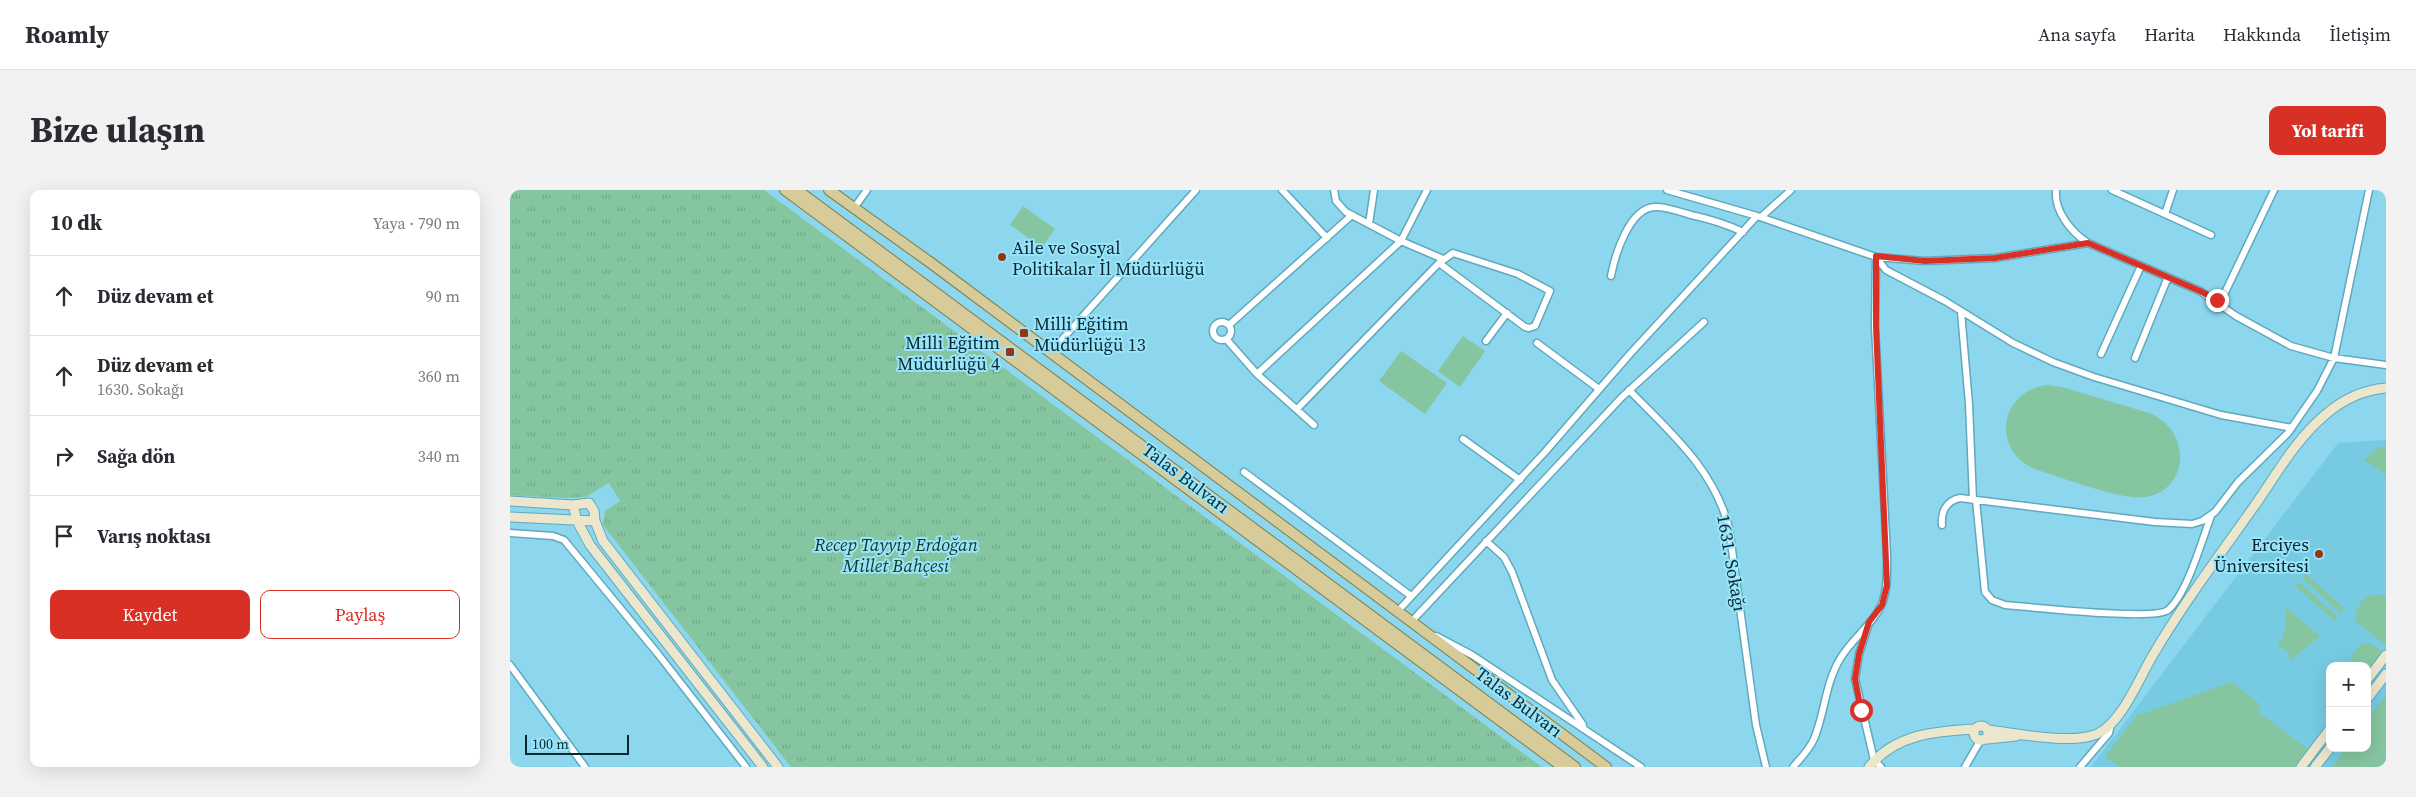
<!DOCTYPE html>
<html lang="tr">
<head>
<meta charset="utf-8">
<style>
  body { margin:0; font-family:"Source Serif 4",serif; background:#f2f2f3; color:#2b2b33 }
  .controls { position:absolute; right:15px; bottom:15px; display:grid; overflow:hidden; border-radius:10px; box-shadow:0 5px 20px #0002 }
  .controls button { width:45px; height:45px; display:grid; place-items:center; padding:0; border:0; border-bottom:1px solid #e1e1e2; background:#fff; color:#2b2b33; font:25px sans-serif }
  .scale { position:absolute; left:15px; bottom:12px; width:104px; box-sizing:border-box; padding-left:5px; border:2px solid #082932; border-top:0; font-size:14px; line-height:18px; white-space:nowrap; color:#082932; -webkit-text-stroke:4px #99e4fa; paint-order:stroke }
  .stop { position:absolute; width:15px; height:15px; margin:-11px; border:4px solid #d93025; border-radius:50%; background:#fff }
  .stop.end { background:#d93025; border-color:#fff; box-shadow:0 1px 5px #0008 }
  .list { margin:0; padding:0; list-style:none }
  h2 { display:flex; justify-content:space-between; align-items:center; height:65px; margin:0; padding:0 20px; font-size:21px }
  h2 small { font-size:16px; font-weight:400; color:#7c7c81 }
  .list li { display:grid; grid-template-columns:32px 1fr auto; gap:15px; align-items:center; box-sizing:border-box; height:80px; padding:0 20px; border-top:1px solid #e1e1e2 }
  .list b { display:block; font-size:19px; white-space:nowrap }
  .list p { margin:0; font-size:16px; white-space:nowrap; color:#7c7c81 }
  .list em { font-size:16px; font-style:normal; color:#7c7c81 }
  .actions { display:flex; gap:10px; padding:15px 20px }
  .actions a { flex:1; padding:11px 0; border:1px solid #d93025; border-radius:10px; text-align:center; font-size:18px; color:#d93025 }
  .actions .main { background:#d93025; color:#fff }
  .icon { flex:none; width:28px; height:28px; fill:none; stroke:currentColor; stroke-width:2; stroke-linecap:round; stroke-linejoin:round }
  .map { position:relative; flex:none; width:1876px; height:577px; overflow:hidden; border-radius:10px }
  header { display:flex; align-items:center; gap:30px; box-sizing:border-box; height:70px; padding:0 25px; background:#fff; border-bottom:1px solid #e1e1e2 }
  header strong { font-size:24px }
  nav { display:flex; gap:28px; margin-inline-start:auto; font-size:18px }
  .intro { display:flex; align-items:center; justify-content:space-between; box-sizing:border-box; height:120px; padding:0 30px }
  h1 { margin:0; font-size:35px }
  .button { padding:12px 22px; border-radius:10px; background:#d93025; color:#fff; font-size:18px; font-weight:700 }
  main { display:flex; gap:30px; padding:0 30px }
  aside { flex:1; background:#fff; border-radius:10px; box-shadow:0 5px 20px #0002 }
  .map>svg:first-child { display:block }
</style>
</head>
<body>
<header>
<strong>Roamly</strong>
<nav><a>Ana sayfa</a><a>Harita</a><a>Hakkında</a><a>İletişim</a></nav>
</header>
<div class="intro"><h1>Bize ulaşın</h1><a class="button">Yol tarifi</a></div>
<main>
<aside>
<h2>10 dk<small>Yaya · 790 m</small></h2>
<ul class="list">
<li><svg class="icon" aria-label="ahead" viewBox="0 0 24 24"><path d="M12 20V5M6 11l6-6 6 6"/></svg><div><b>Düz devam et</b></div><em>90 m</em></li>
<li><svg class="icon" aria-label="ahead" viewBox="0 0 24 24"><path d="M12 20V5M6 11l6-6 6 6"/></svg><div><b>Düz devam et</b><p>1630. Sokağı</p></div><em>360 m</em></li>
<li><svg class="icon" aria-label="right" viewBox="0 0 24 24"><path d="M7 20v-9h11M14 6l5 5-5 5"/></svg><div><b>Sağa dön</b></div><em>340 m</em></li>
<li><svg class="icon" aria-label="arrive" viewBox="0 0 24 24"><path d="M6 21V4h12l-3 4 3 4H6"/></svg><div><b>Varış noktası</b></div></li>
</ul>
<div class="actions"><a class="main">Kaydet</a><a>Paylaş</a></div>
</aside>
<div class="map">
<svg width="1876" height="577" viewBox="0 0 1876 577">
  <defs>
    <pattern id="park-tufts" width="24" height="20" patternUnits="userSpaceOnUse" patternTransform="scale(1.25)"><rect width="24" height="20" fill="#85c6a0"/><path d="M3 7l-1-3M5 7V3M7 7l1-3M15 17l-1-3M17 17v-4M19 17l1-3" fill="none" stroke="#71aa8a"/></pattern>
  </defs>
  <rect width="100%" height="100%" fill="#8cd7ed"/>
  <path fill="#76cbe2" fill-rule="evenodd" d="M1876,250V577H1581L1828,253ZM1820,476H1857V558H1820Z"/>
  <path fill="#85c6a0" d="M513,16L545,39L532,57L500,35Z
    M953,146L975,161L950,197L928,181Z
    M891,161L937,193L915,224L869,191Z
    M1537,195L1552,197L1639,223C1681,239 1681,300 1635,307C1613,311 1550,287 1527,280C1481,263 1488,201 1537,195Z
    M1876,257V285L1854,270L1866,259Z
    M1796,384L1835,419L1831,423L1792,388Z
    M1789,392L1828,427L1825,431L1785,396Z
    M1863,405H1876V455L1845,431C1847,418 1849,409 1863,405Z
    M1776,418L1810,446L1780,471L1778,461L1767,456C1777,445 1775,433 1776,418Z
    M1854,453H1861L1876,465L1857,493V476H1848L1840,468L1850,455Z
    M1722,492L1751,515L1748,522L1805,564L1795,577H1609L1595,567L1626,526Z
    M1876,505V577H1822L1836,558H1857V530Z"/>
  <path fill="url(#park-tufts)" d="M0,0H254L1032,577H281L93,335L95,321L110,311L99,293L75,307L56,308L0,305Z"/>
  <g fill="none" stroke-linecap="round" stroke-linejoin="round">
    <defs>
      <path id="street" d="M772,0L817,48
        M824,0L826,11L836,22L891,51L933,69
        M1157,0L1247,26L1366,67L1415,71L1485,68L1578,53
        M1546,0C1544,21 1561,42 1578,53L1690,101L1726,126L1781,156L1824,168L1876,175
        M1602,0L1701,45
        M344,18L357,0
        M1655,24L1663,0
        M1251,27L1281,0
        M859,34L864,0
        M1366,67L1376,80L1435,111L1503,153L1543,172L1584,187L1711,225L1782,238
        M1101,86C1105,65 1119,19 1144,17C1156,16 1170,22 1181,25C1200,29 1216,34 1233,42
        M1710,113L1764,0
        M1451,122L1459,214L1463,310
        M703 141a9 9 0 1 1 18 0a9 9 0 1 1-18 0Z
        M719,135L842,25
        M717,150L747,184L804,235
        M976,151L997,123
        M1027,153L1089,199
        M540,163L686,0
        M1591,164L1631,76
        M1625,168L1658,87
        M747,184L891,51L917,0
        M1119,200C1160,242 1204,279 1219,338L1246,535L1256,577
        M787,219L929,73L943,63L1008,84L1040,101L1025,136L1019,138L1015,137L929,73
        M953,249L1010,290
        M734,282L901,406
        M1466,310L1475,402L1482,410L1495,415C1520,417 1645,431 1658,420C1677,404 1692,350 1701,326
        M1432,335C1431,322 1436,311 1450,308L1645,332L1682,334L1692,331L1705,322L1728,292L1778,243L1807,201L1824,168L1859,0
        M0,343L43,346L54,350L148,464L236,577
        M976,351L994,367L1002,382L1042,490L1073,535
        M887,422L1035,262L1119,165L1247,26
        M902,432H901L1112,207L1194,132
        M1358,436L1349,464L1345,489L1364,570L1371,577
        M926,446L962,465L1131,577
        M0,475L75,577
        M1283,577C1291,568 1299,560 1304,549C1315,523 1315,494 1330,469C1342,448 1365,433 1373,411C1378,396 1377,380 1377,365L1365,137L1366,67
        M1455,577L1470,551
        M1570,577L1599,543L1601,534"/>
      <path id="secondary" d="M0,311L63,315L79,313L84,321L85,331L93,351L268,577
        M63,315L67,331L80,355L253,577
        M0,327L85,331
        M1857,490L1876,465
        M1857,509L1876,484
        M1464 543a7 7 0 1 1 14 0a7 7 0 1 1-14 0Z
        M1478,540C1504,543 1563,555 1587,544C1612,533 1629,488 1643,465C1673,414 1709,366 1743,318C1765,287 1785,250 1815,225C1832,210 1853,200 1876,198
        M1477,549L1506,546
        M1359,577C1385,544 1426,541 1465,539
        M1791,577L1820,539
        M1805,577L1820,558"/>
      <path id="primary" d="M275,0L1053,577
        M287,0L1065,577
        M319,0L421,73L1096,577"/>
    </defs>
    <use href="#street" stroke="#5fa9be" stroke-width="9"/>
    <use href="#secondary" stroke="#5fa9be" stroke-width="11"/>
    <use href="#primary" stroke="#7d7d49" stroke-width="12"/>
    <use href="#street" stroke="#fff" stroke-width="6"/>
    <use href="#secondary" stroke="#ebe6cc" stroke-width="9"/>
    <use href="#primary" stroke="#d7cc99" stroke-width="10"/>
  </g>
  <g fill="none" stroke-linecap="round" stroke-linejoin="round">
    <path stroke="#d93025" stroke-width="6" d="M1351,520L1345,489L1349,464L1359,432L1372,415L1377,395L1366,137V66L1415,71L1485,68L1578,53L1690,101L1707,110"/>
  </g>
  <g fill="#9a340e" stroke="#99e4fa" stroke-width="2">
    <circle cx="492" cy="67" r="5"/>
    <rect x="509" y="138" width="10" height="10" rx="2.5"/>
    <rect x="495" y="157" width="10" height="10" rx="2.5"/>
    <circle cx="1809" cy="364" r="5"/>
  </g>
  <g text-anchor="middle" dominant-baseline="central" stroke-width="4" stroke-linejoin="round" paint-order="stroke">
    <g font-size="18" fill="#082932" stroke="#99e4fa" text-anchor="start">
      <text x="502" y="57">Aile ve Sosyal<tspan x="502" dy="21">Politikalar İl Müdürlüğü</tspan></text>
      <text x="524" y="133">Milli Eğitim<tspan x="524" dy="21">Müdürlüğü 13</tspan></text>
      <text x="490" y="152" text-anchor="end">Milli Eğitim<tspan x="490" dy="21">Müdürlüğü 4</tspan></text>
      <text x="1799" y="354" text-anchor="end">Erciyes<tspan x="1799" dy="21">Üniversitesi</tspan></text>
    </g>
    <g font-size="18" fill="#082932" stroke="#99e4fa">
      <text transform="translate(676 288) rotate(37)">Talas Bulvarı</text>
      <text transform="translate(1222 373) rotate(80)">1631. Sokağı</text>
      <text transform="translate(1009 512) rotate(37)">Talas Bulvarı</text>
    </g>
    <g font-size="18" font-style="italic" fill="#113a25" stroke="#99e4fa">
      <text x="386" y="354">Recep Tayyip Erdoğan<tspan x="386" dy="21">Millet Bahçesi</tspan></text>
    </g>
  </g>
</svg>
<div class="controls">
<button>+</button>
<button>−</button>
</div>
<div class="scale">100 m</div>
<div class="stop" style="left:1351px;top:520px"></div>
<div class="stop end" style="left:1707px;top:110px"></div>
</div>
</main>
</body>
</html>
